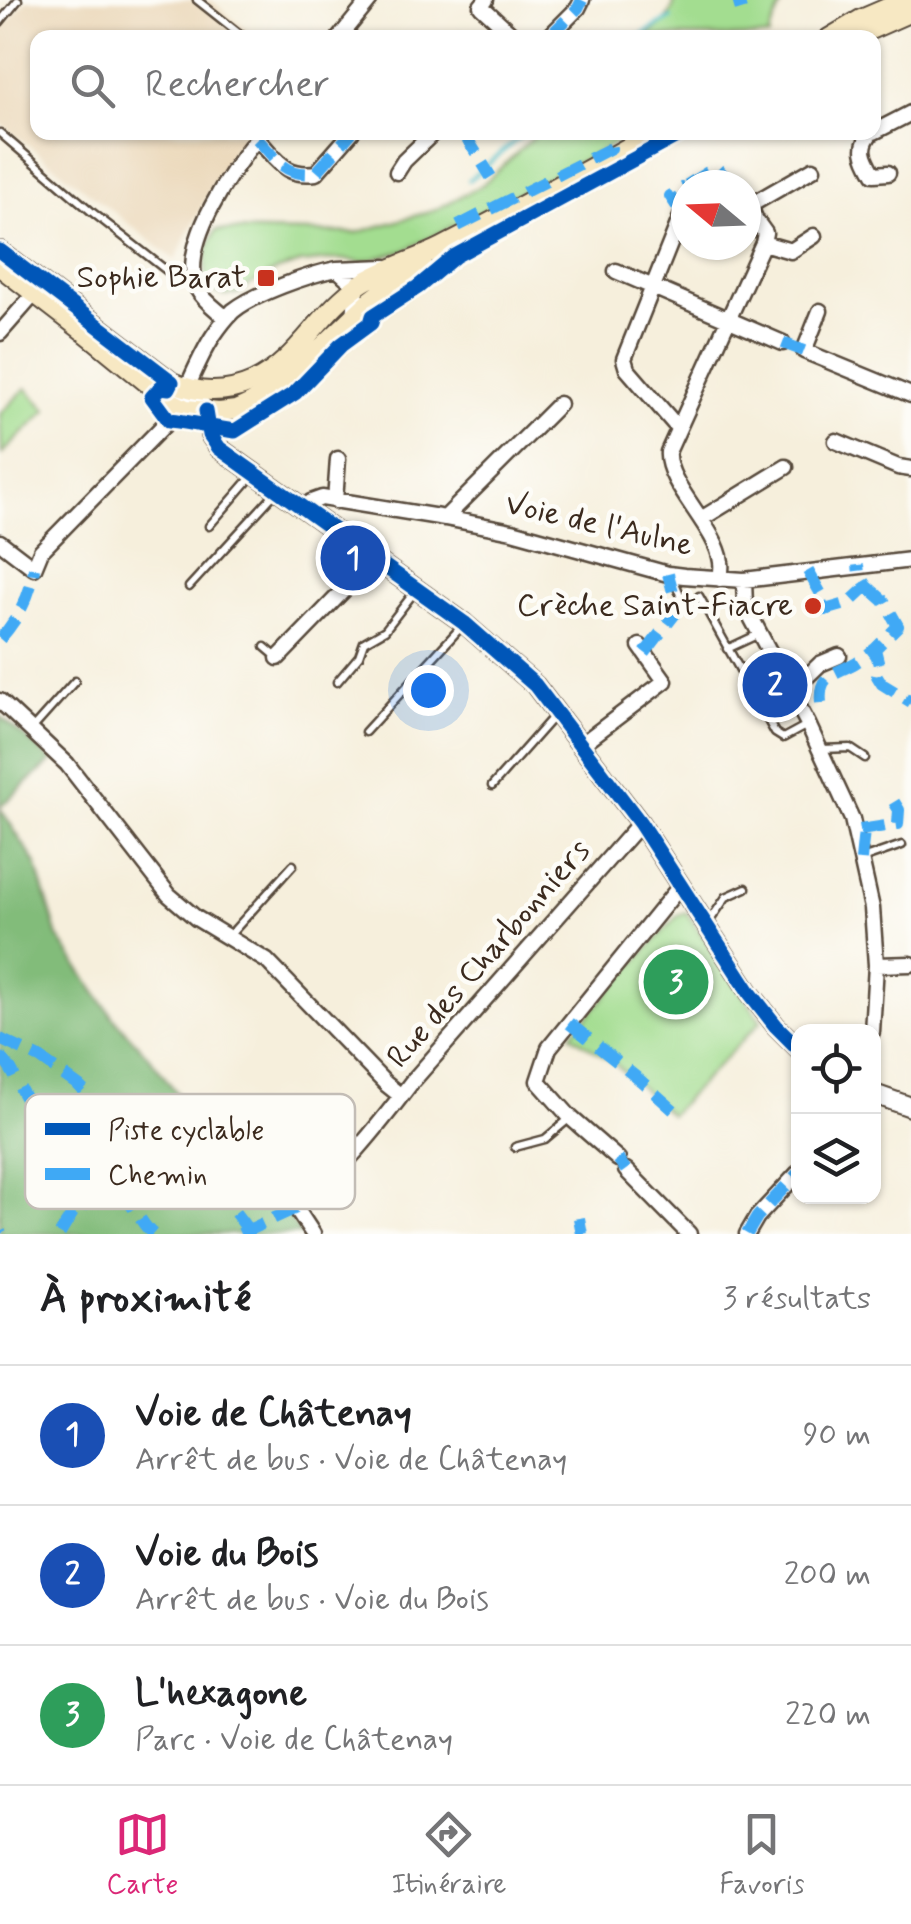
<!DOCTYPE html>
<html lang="fr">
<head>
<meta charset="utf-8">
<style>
  body { margin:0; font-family:Mynerve,sans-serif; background:#f6f6f6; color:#202124 }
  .controls { position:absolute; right:30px; bottom:30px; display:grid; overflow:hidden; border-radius:20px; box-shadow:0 2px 8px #0004 }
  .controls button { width:90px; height:90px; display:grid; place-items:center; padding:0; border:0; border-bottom:2px solid #e0e0e0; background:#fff; color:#202124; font:50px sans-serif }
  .compass { position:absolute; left:671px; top:170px; width:90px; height:90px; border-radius:50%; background:#fff; box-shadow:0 2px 8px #0004; rotate:289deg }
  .you { position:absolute; left:428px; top:690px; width:35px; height:35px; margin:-25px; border:8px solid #fff; border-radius:50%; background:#1a73e8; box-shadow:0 0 0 15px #1a73e833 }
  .badge { display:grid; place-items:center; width:65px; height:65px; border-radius:50%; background:#db2777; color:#fff; font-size:32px; font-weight:700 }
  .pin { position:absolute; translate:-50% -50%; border:5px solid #fff; box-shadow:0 2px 10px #0006 }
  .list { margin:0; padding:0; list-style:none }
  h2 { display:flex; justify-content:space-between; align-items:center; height:130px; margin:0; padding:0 40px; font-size:42px }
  h2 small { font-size:32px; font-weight:400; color:#757577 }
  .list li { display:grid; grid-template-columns:65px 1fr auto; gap:30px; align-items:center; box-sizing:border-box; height:140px; padding:0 40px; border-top:2px solid #e0e0e0 }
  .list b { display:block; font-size:38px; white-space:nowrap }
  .list p { margin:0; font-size:32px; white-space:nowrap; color:#757577 }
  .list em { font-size:32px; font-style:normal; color:#757577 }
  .icon { flex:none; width:55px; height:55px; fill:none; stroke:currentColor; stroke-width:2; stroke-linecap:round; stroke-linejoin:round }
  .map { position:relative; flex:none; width:911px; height:1234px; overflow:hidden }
  .search { position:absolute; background:#fff; box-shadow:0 2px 8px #0004; left:30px; right:30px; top:30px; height:110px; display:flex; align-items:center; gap:25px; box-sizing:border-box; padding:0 35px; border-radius:20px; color:#757577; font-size:38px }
  .sheet { height:550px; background:#fff }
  nav { display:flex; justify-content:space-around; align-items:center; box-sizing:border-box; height:140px; border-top:2px solid #e0e0e0; background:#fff; font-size:28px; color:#757577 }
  nav a { display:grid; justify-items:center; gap:5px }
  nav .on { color:#db2777 }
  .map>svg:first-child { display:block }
</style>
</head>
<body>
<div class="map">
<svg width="911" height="1234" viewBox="0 0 911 1234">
  <rect width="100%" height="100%" fill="#fdfcf7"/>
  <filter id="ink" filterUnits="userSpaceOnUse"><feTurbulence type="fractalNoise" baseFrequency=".01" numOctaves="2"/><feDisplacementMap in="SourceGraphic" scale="20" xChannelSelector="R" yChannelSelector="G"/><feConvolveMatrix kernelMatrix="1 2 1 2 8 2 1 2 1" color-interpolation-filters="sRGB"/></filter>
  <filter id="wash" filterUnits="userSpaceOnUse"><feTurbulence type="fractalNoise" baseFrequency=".0048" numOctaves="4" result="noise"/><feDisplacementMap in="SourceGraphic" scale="40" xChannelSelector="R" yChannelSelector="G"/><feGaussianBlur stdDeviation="2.25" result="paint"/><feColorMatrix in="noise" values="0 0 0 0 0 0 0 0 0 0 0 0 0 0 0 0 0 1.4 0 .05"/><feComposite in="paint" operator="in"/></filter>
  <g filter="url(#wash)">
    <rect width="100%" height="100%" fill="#f6efdc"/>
    <path fill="#ebd8ba" d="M27,0H211L255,37L38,38V132L248,133L233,150L212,187L175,260L0,123V31Z"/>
    <path fill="#a3dd90" stroke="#6f8457" stroke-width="2.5" d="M675,0H784L770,31L769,37H645C658,29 672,17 675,0Z
      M538,133H636L403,251L361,262L339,259L301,263L278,270L249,285L240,293L225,296L214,292L206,282L205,267L208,247L216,230L356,233L435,210L482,185Z
      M26,388L47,410L2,454L0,414Z
      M686,912L761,1021L670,1115L613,1062L571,1035L678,915Z"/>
    <path fill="#82bc7a" stroke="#5e734c" stroke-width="2.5" d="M0,716L52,761L0,807Z
      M0,808L36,864L58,937L112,1016L151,1059L203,1128L284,1202L294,1225L302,1234H0Z"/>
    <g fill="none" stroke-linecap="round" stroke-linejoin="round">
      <path stroke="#54c1cb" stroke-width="4" d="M636,38L671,18
        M469,180L526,132"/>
    </g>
  </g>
  <g filter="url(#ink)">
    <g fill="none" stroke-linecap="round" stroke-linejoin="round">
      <defs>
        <path id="service" d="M197,0L245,38
          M0,22L18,0
          M0,133L92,212L171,274L193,278
          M209,526L254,474
          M672,576L685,606
          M189,587L276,492
          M699,596L775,733L783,738L807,725
          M265,647L278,658
          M727,649L759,634
          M337,682L359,656L364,642L385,630L416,590
          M33,728L75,681
          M365,732L462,626
          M821,749L850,748L865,758
          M492,786L553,717
          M862,859L902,845
          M707,925L726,897L746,888
          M229,936L293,865
          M515,1147L545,1139L570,1118"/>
        <path id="minor" d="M486,0L481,6L516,38
          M339,38L370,0
          M548,38L578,8L582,0
          M872,132C858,147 865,158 874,174L888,173
          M874,132L911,113
          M257,139C278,160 284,177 316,173L352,132
          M397,172L404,161L434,132
          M763,243L791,251L814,236
          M337,269L386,267
          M616,271L783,343
          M820,311L804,351L911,395
          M226,318C216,309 204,301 198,290C176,246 235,165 262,132
          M0,333L35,293
          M678,428L627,369L624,359L682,214
          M836,441L898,467L911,469
          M335,501L338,459
          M304,510L311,502L322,498L445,518L512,531L668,574L684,576L744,580L911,560
          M445,518L559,404
          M701,519L786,467
          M0,542L34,568L41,551L169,420C187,394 196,362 213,336C219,327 226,318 233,311C254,294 310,274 337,269L357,287L354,317
          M720,579C721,573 722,568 721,562C717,528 665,483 668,452L763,243L765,233C759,224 748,213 754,203L813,169
          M744,580L745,606L808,724L852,819L872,908L876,965L872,1032
          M278,658L374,559
          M792,691L820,664L839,656
          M0,701L67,764L169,895L196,918L267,961L386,1084L401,1096
          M582,744L665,681L640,646
          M876,965L911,964
          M618,1159L571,1118L538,1081L549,1048L681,885
          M626,1170L689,1234
          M313,1234L296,1208C342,1172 376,1129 411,1083L640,823
          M747,1234L757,1217L798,1173"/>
        <path id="tertiary" d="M186,389L206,411L210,435L219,448L464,623L535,685L640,823L750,993L776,1026L798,1048
          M874,1094L911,1107"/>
        <path id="secondary" d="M829,38L861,19L905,0
          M852,38L911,12
          M0,251L172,382C198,394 227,394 253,382C297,362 319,312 359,285C385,268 414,261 442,247C514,211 585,171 656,132
          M0,267L87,334L168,400L186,409L219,412L236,410L249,404L282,385L371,300L422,262"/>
      </defs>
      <use href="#service" stroke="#57483a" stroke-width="11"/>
      <use href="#minor" stroke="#57483a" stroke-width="19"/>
      <use href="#tertiary" stroke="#57483a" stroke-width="22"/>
      <use href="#secondary" stroke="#57483a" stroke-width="22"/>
      <use href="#service" stroke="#fff" stroke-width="6"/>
      <use href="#minor" stroke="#fff" stroke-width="14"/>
      <use href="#tertiary" stroke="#fff" stroke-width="18"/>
      <use href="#secondary" stroke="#f7e8c3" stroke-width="18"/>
      <path stroke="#3fa9f5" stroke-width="12" stroke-dasharray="25 12" stroke-linecap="butt" d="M738,0L741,10
        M548,38L578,8L582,0
        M463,132L491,177
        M257,139C278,160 284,177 316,173L352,132
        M687,185L716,167L733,185
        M746,200L752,206
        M682,214L670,196L686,186
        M458,226L611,148L608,132
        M783,343L804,351
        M808,571L821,594L820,601L825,610L849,603L867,586L859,573L858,565
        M867,586L884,601L898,626L875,649L879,665L877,676L882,684L911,702
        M0,639C17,620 32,594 34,568
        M645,653L678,610L668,574
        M821,703C818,674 834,675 855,663C862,659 868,654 875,649
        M860,830L898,824L899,810L888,792
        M861,860L864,830
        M569,1023L641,1081L679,1115
        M0,1039L40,1058L79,1086L96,1103L135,1119L143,1125C181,1156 220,1189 248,1230
        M0,1057C16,1070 17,1088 29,1103C37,1114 52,1114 60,1126C67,1137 67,1151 74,1162C81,1171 92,1183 103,1188C111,1191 118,1192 124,1197C136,1208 141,1224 153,1234
        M618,1159L626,1170
        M579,1218L582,1234
        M0,1232L1,1234
        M60,1234L75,1209L85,1205L101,1186
        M240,1234L296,1208
        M747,1234L757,1217L798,1173"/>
      <defs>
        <path id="cycleway" d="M0,251L172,382L169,388L161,387L152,397L169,420C192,422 213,428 235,431L295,393L341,345L371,323L373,316L418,287L455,256L684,132
          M206,411L210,435L219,448L464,623L535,685L640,823L750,993L776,1026L798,1048"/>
      </defs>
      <use href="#cycleway" stroke="#fdfcf7" stroke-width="21"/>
      <use href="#cycleway" stroke="#0057b8" stroke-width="15"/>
    </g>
  </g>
  <g fill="#c8321e" stroke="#fdfcf7" stroke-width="4">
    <rect x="256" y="268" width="20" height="20" rx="5"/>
    <circle cx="813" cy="606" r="10"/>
  </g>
  <g text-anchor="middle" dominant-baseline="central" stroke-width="9" stroke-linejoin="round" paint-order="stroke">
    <g font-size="32" fill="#3b2a1e" stroke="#fdfcf7" text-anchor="end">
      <text x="246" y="278">Sophie Barat</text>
      <text x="793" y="606">Crèche Saint-Fiacre</text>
    </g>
    <g font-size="32" fill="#3b2a1e" stroke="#fdfcf7">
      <text transform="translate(599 525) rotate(13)">Voie de l'Aulne</text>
      <text transform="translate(489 954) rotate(-49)">Rue des Charbonniers</text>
    </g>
  </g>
  <rect x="25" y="1094" width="330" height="115" rx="15" fill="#fdfcf7" stroke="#c3bdb6" stroke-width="2.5"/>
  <rect x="45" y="1123" width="45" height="12" fill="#0057b8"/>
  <rect x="45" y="1168" width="45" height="12" fill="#3fa9f5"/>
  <g font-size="28" fill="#3b2a1e">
    <text x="108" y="1139">Piste cyclable</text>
    <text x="108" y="1184">Chemin</text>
  </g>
</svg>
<div class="controls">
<button><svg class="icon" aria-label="locate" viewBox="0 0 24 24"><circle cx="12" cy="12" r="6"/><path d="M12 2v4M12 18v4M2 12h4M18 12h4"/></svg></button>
<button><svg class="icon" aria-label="layers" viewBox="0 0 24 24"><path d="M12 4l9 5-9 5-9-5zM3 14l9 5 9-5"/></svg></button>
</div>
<svg class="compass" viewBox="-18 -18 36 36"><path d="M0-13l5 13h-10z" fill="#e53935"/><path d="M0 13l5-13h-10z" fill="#757577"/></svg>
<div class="you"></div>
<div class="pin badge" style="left:353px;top:558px;background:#1a4fb4">1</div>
<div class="pin badge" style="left:775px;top:685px;background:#1a4fb4">2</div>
<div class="pin badge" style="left:676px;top:982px;background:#2e9e5b">3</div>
<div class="search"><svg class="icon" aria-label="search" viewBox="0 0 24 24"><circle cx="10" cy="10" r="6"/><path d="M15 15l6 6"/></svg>Rechercher</div>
</div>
<section class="sheet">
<h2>À proximité<small>3 résultats</small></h2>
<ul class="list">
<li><span class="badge" style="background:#1a4fb4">1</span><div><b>Voie de Châtenay</b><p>Arrêt de bus · Voie de Châtenay</p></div><em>90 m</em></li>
<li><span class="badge" style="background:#1a4fb4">2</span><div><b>Voie du Bois</b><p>Arrêt de bus · Voie du Bois</p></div><em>200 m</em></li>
<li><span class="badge" style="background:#2e9e5b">3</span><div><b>L'hexagone</b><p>Parc · Voie de Châtenay</p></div><em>220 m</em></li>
</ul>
</section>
<nav>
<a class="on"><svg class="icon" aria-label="map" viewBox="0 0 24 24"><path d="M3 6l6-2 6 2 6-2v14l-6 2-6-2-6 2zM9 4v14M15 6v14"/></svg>Carte</a>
<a><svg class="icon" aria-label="directions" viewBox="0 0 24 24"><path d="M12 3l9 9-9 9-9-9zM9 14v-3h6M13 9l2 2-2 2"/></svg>Itinéraire</a>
<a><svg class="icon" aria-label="saved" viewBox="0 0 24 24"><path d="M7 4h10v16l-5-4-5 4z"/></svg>Favoris</a>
</nav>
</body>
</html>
